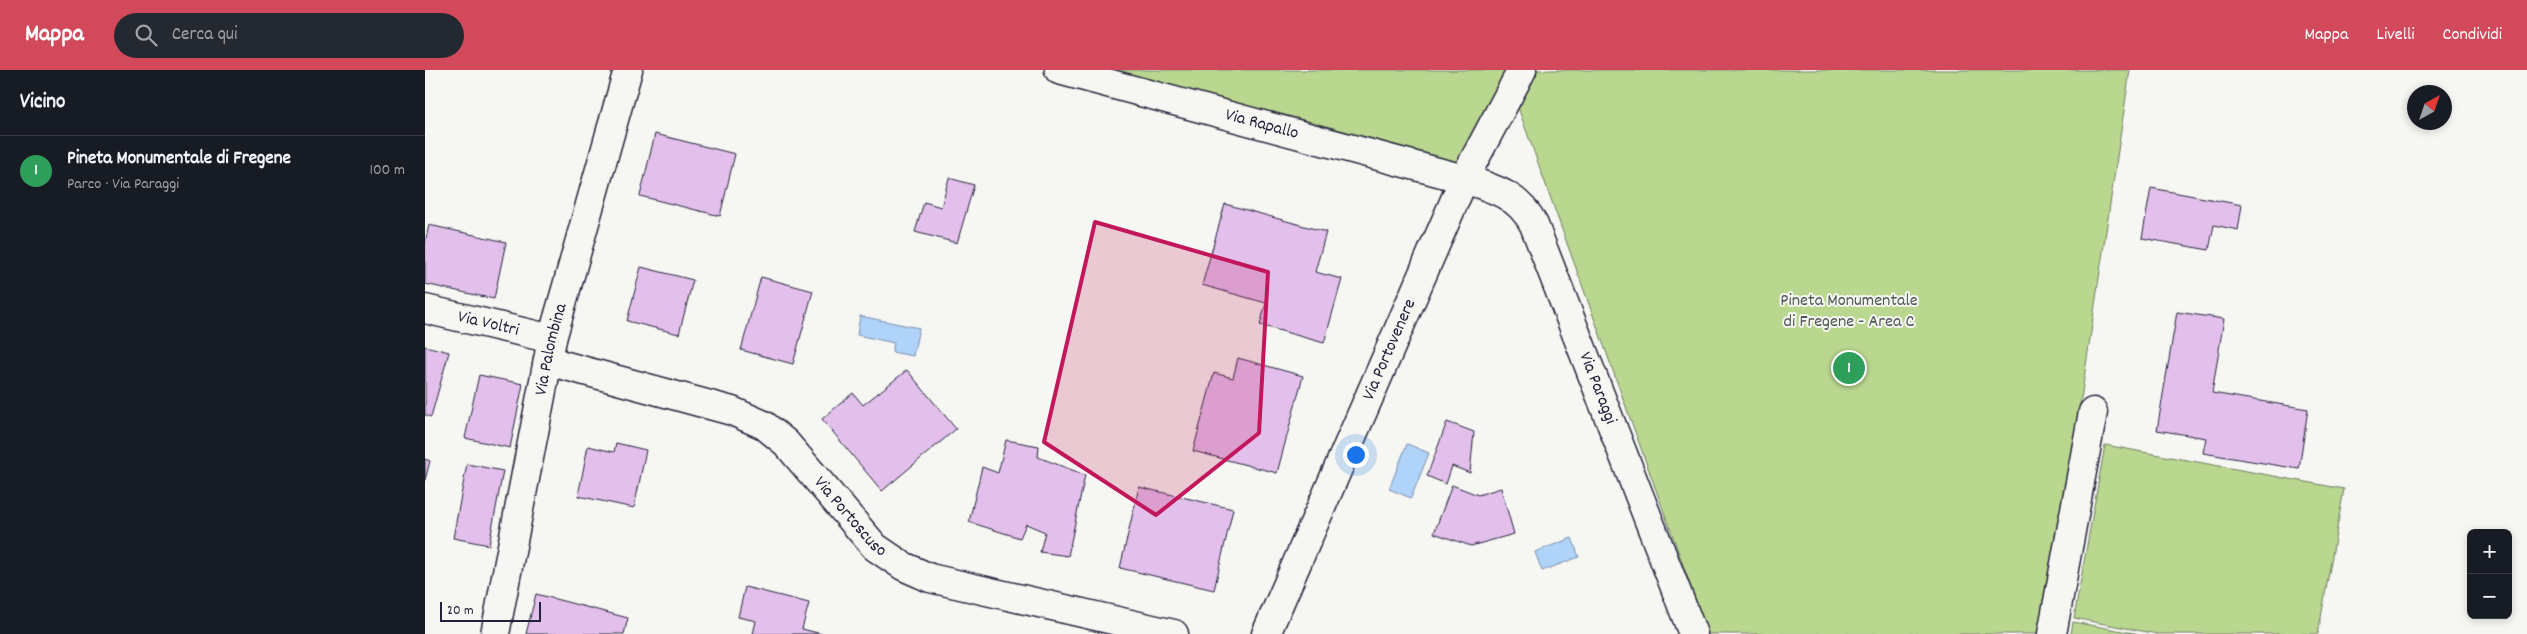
<!DOCTYPE html>
<html lang="it">
<head>
<meta charset="utf-8">
<style>
  body { margin:0; font-family:Dekko,sans-serif; background:#242831; color:#f1f3f6 }
  .controls { position:absolute; right:15px; bottom:15px; display:grid; overflow:hidden; border-radius:8px; box-shadow:0 2px 8px #0003 }
  .controls button { width:45px; height:45px; display:grid; place-items:center; padding:0; border:0; border-bottom:1px solid #363941; background:#171b24; color:#f1f3f6; font:25px sans-serif }
  .compass { position:absolute; left:1982px; top:15px; width:45px; height:45px; border-radius:50%; background:#171b24; box-shadow:0 2px 8px #0003; rotate:40deg }
  .scale { position:absolute; left:15px; bottom:12px; width:101px; box-sizing:border-box; padding-left:5px; border:2px solid #22223b; border-top:0; font-size:14px; line-height:18px; white-space:nowrap; color:#22223b; -webkit-text-stroke:4px #f6f6f2; paint-order:stroke }
  .you { position:absolute; left:930px; top:384px; width:18px; height:18px; margin:-12px; border:4px solid #fff; border-radius:50%; background:#1a73e8; box-shadow:0 0 0 8px #1a73e833 }
  .badge { display:grid; place-items:center; width:32px; height:32px; border-radius:50%; background:#d1495b; color:#fff; font-size:16px; font-weight:700 }
  .pin { position:absolute; translate:-50% -50%; border:2px solid #fff; box-shadow:0 1px 5px #0006 }
  .list { margin:0; padding:0; list-style:none }
  h2 { display:flex; justify-content:space-between; align-items:center; height:65px; margin:0; padding:0 20px; font-size:21px }
  h2 small { font-size:16px; font-weight:400; color:#9ea1a6 }
  .list li { display:grid; grid-template-columns:32px 1fr auto; gap:15px; align-items:center; box-sizing:border-box; height:70px; padding:0 20px; border-top:1px solid #363941 }
  .list b { display:block; font-size:19px; white-space:nowrap }
  .list p { margin:0; font-size:16px; white-space:nowrap; color:#9ea1a6 }
  .list em { font-size:16px; font-style:normal; color:#9ea1a6 }
  .icon { flex:none; width:28px; height:28px; fill:none; stroke:currentColor; stroke-width:2; stroke-linecap:round; stroke-linejoin:round }
  .map { position:relative; flex:none; width:2102px; height:564px; overflow:hidden }
  header { display:flex; align-items:center; gap:30px; box-sizing:border-box; height:70px; padding:0 25px; background:#d1495b; color:#fff }
  header strong { font-size:24px }
  nav { display:flex; gap:28px; margin-inline-start:auto; font-size:18px }
  .search { width:350px; height:45px; background:#242831; display:flex; align-items:center; gap:12px; box-sizing:border-box; padding:0 18px; border-radius:28px; color:#9ea1a6; font-size:19px }
  main { display:flex }
  aside { flex:1; background:#171b24 }
  .map>svg:first-child { display:block }
</style>
</head>
<body>
<header>
<strong>Mappa</strong>
<div class="search"><svg class="icon" aria-label="search" viewBox="0 0 24 24"><circle cx="10" cy="10" r="6"/><path d="M15 15l6 6"/></svg>Cerca qui</div>
<nav><a>Mappa</a><a>Livelli</a><a>Condividi</a></nav>
</header>
<main>
<aside>
<h2>Vicino<small></small></h2>
<ul class="list">
<li><span class="badge" style="background:#2e9e5b">1</span><div><b>Pineta Monumentale di Fregene</b><p>Parco · Via Paraggi</p></div><em>100 m</em></li>
</ul>
</aside>
<div class="map">
<svg width="2102" height="564" viewBox="0 0 2102 564">
  <rect width="100%" height="100%" fill="#f6f6f2"/>
  <filter id="ink" filterUnits="userSpaceOnUse"><feTurbulence type="fractalNoise" baseFrequency=".02" numOctaves="2"/><feDisplacementMap in="SourceGraphic" scale="10" xChannelSelector="R" yChannelSelector="G"/><feConvolveMatrix kernelMatrix="1 2 1 2 8 2 1 2 1" color-interpolation-filters="sRGB"/></filter>
  <g filter="url(#ink)">
    <path fill="#b9d78f" stroke="#6e7c65" d="M668,0H1097L1039,109Z
      M1108,0H1705L1621,564H1283L1091,32Z
      M1680,375L1919,419L1893,564H1732L1649,548Z
      M1648,552L1714,564H1646Z"/>
    <path fill="#b0d4f9" stroke="#778dad" d="M435,246L494,258L488,286L467,282L469,273L432,265Z
      M982,374L1004,383L986,428L964,419Z
      M1147,468L1154,487L1117,501L1110,482Z"/>
    <path fill="#e3c0ec" stroke="#22223b" d="M230,64L310,84L295,146L215,126Z
      M524,108L549,115L532,173L490,162L499,132L516,137Z
      M1726,118L1817,135L1813,160L1789,155L1784,180L1717,168Z
      M800,134L901,162L890,202L917,209L899,273L835,255L841,233L777,215Z
      M4,155L81,172L69,229L0,214V173Z
      M216,197L268,210L254,264L202,251Z
      M336,207L388,221L368,294L316,280Z
      M1752,242L1799,249L1787,323L1883,339L1874,399L1778,383L1781,368L1732,360Z
      M0,276L24,282L6,347L0,345Z
      M813,288L878,306L852,403L768,381L789,303L808,308Z
      M482,300L531,359L457,421L397,349L428,323L438,335Z
      M54,305L98,314L85,378L40,368Z
      M1022,352L1049,362L1045,403L1027,396L1021,414L1002,406Z
      M581,370L614,376L613,387L660,405L643,486L615,482L620,462L601,454L595,468L544,452L557,397L573,403Z
      M191,373L221,380L209,438L153,426L163,376L189,382Z
      M0,389L5,391L0,410Z
      M42,394L78,401L64,475L28,468Z
      M1027,415L1053,425L1076,418L1089,464L1046,476L1009,463Z
      M714,417L808,439L789,520L695,498Z
      M320,517L384,533L377,559L397,564H328L331,551L313,547Z
      M111,524L203,548L199,564H101Z"/>
    <g fill="none" stroke-linecap="round" stroke-linejoin="round">
      <defs>
        <g id="minor">
          <path id="s1" d="M634,0L1039,109C1068,118 1095,126 1109,155L1268,564"/>
          <path id="s2" d="M0,239L127,269"/>
          <path id="s3" d="M123,291L307,341L339,355L361,373L450,477L478,496L505,508L749,564"/>
          <path id="s4" d="M70,564L127,269L203,0"/>
          <path id="s5" d="M841,564L1039,109L1097,0"/>
          <path d="M1627,564L1668,342"/>
        </g>
      </defs>
      <use href="#minor" stroke="#22223b" stroke-width="31"/>
      <use href="#minor" stroke="#f6f6f2" stroke-width="28"/>
    </g>
  </g>
  <path fill="#c2185b" fill-opacity="0.2" stroke="#c2185b" stroke-width="4" stroke-linejoin="round" d="M670,152L843,202L834,363L731,445L619,372Z"/>
  <g text-anchor="middle" dominant-baseline="central" stroke-width="4" stroke-linejoin="round" paint-order="stroke">
    <g font-size="18" fill="#22223b" stroke="#f6f6f2">
      <text stroke="none"><textPath href="#s1" startOffset="210">Via Rapallo</textPath></text>
      <text stroke="none"><textPath href="#s2" startOffset="65">Via Voltri</textPath></text>
      <text stroke="none"><textPath href="#s4" startOffset="290">Via Palombina</textPath></text>
      <text stroke="none"><textPath href="#s5" startOffset="310">Via Portovenere</textPath></text>
      <text stroke="none"><textPath href="#s1" startOffset="681">Via Paraggi</textPath></text>
      <text stroke="none"><textPath href="#s3" startOffset="352">Via Portoscuso</textPath></text>
    </g>
    <g font-size="18" fill="#4f5854" stroke="#f6f6f2">
      <text x="1424" y="231">Pineta Monumentale<tspan x="1424" dy="21">di Fregene - Area C</tspan></text>
    </g>
  </g>
</svg>
<div class="controls">
<button>+</button>
<button>−</button>
</div>
<svg class="compass" viewBox="-18 -18 36 36"><path d="M0-13l5 13h-10z" fill="#e53935"/><path d="M0 13l5-13h-10z" fill="#9ea1a6"/></svg>
<div class="scale">20 m</div>
<div class="you"></div>
<div class="pin badge" style="left:1424px;top:298px;background:#2e9e5b">1</div>
</div>
</main>
</body>
</html>
